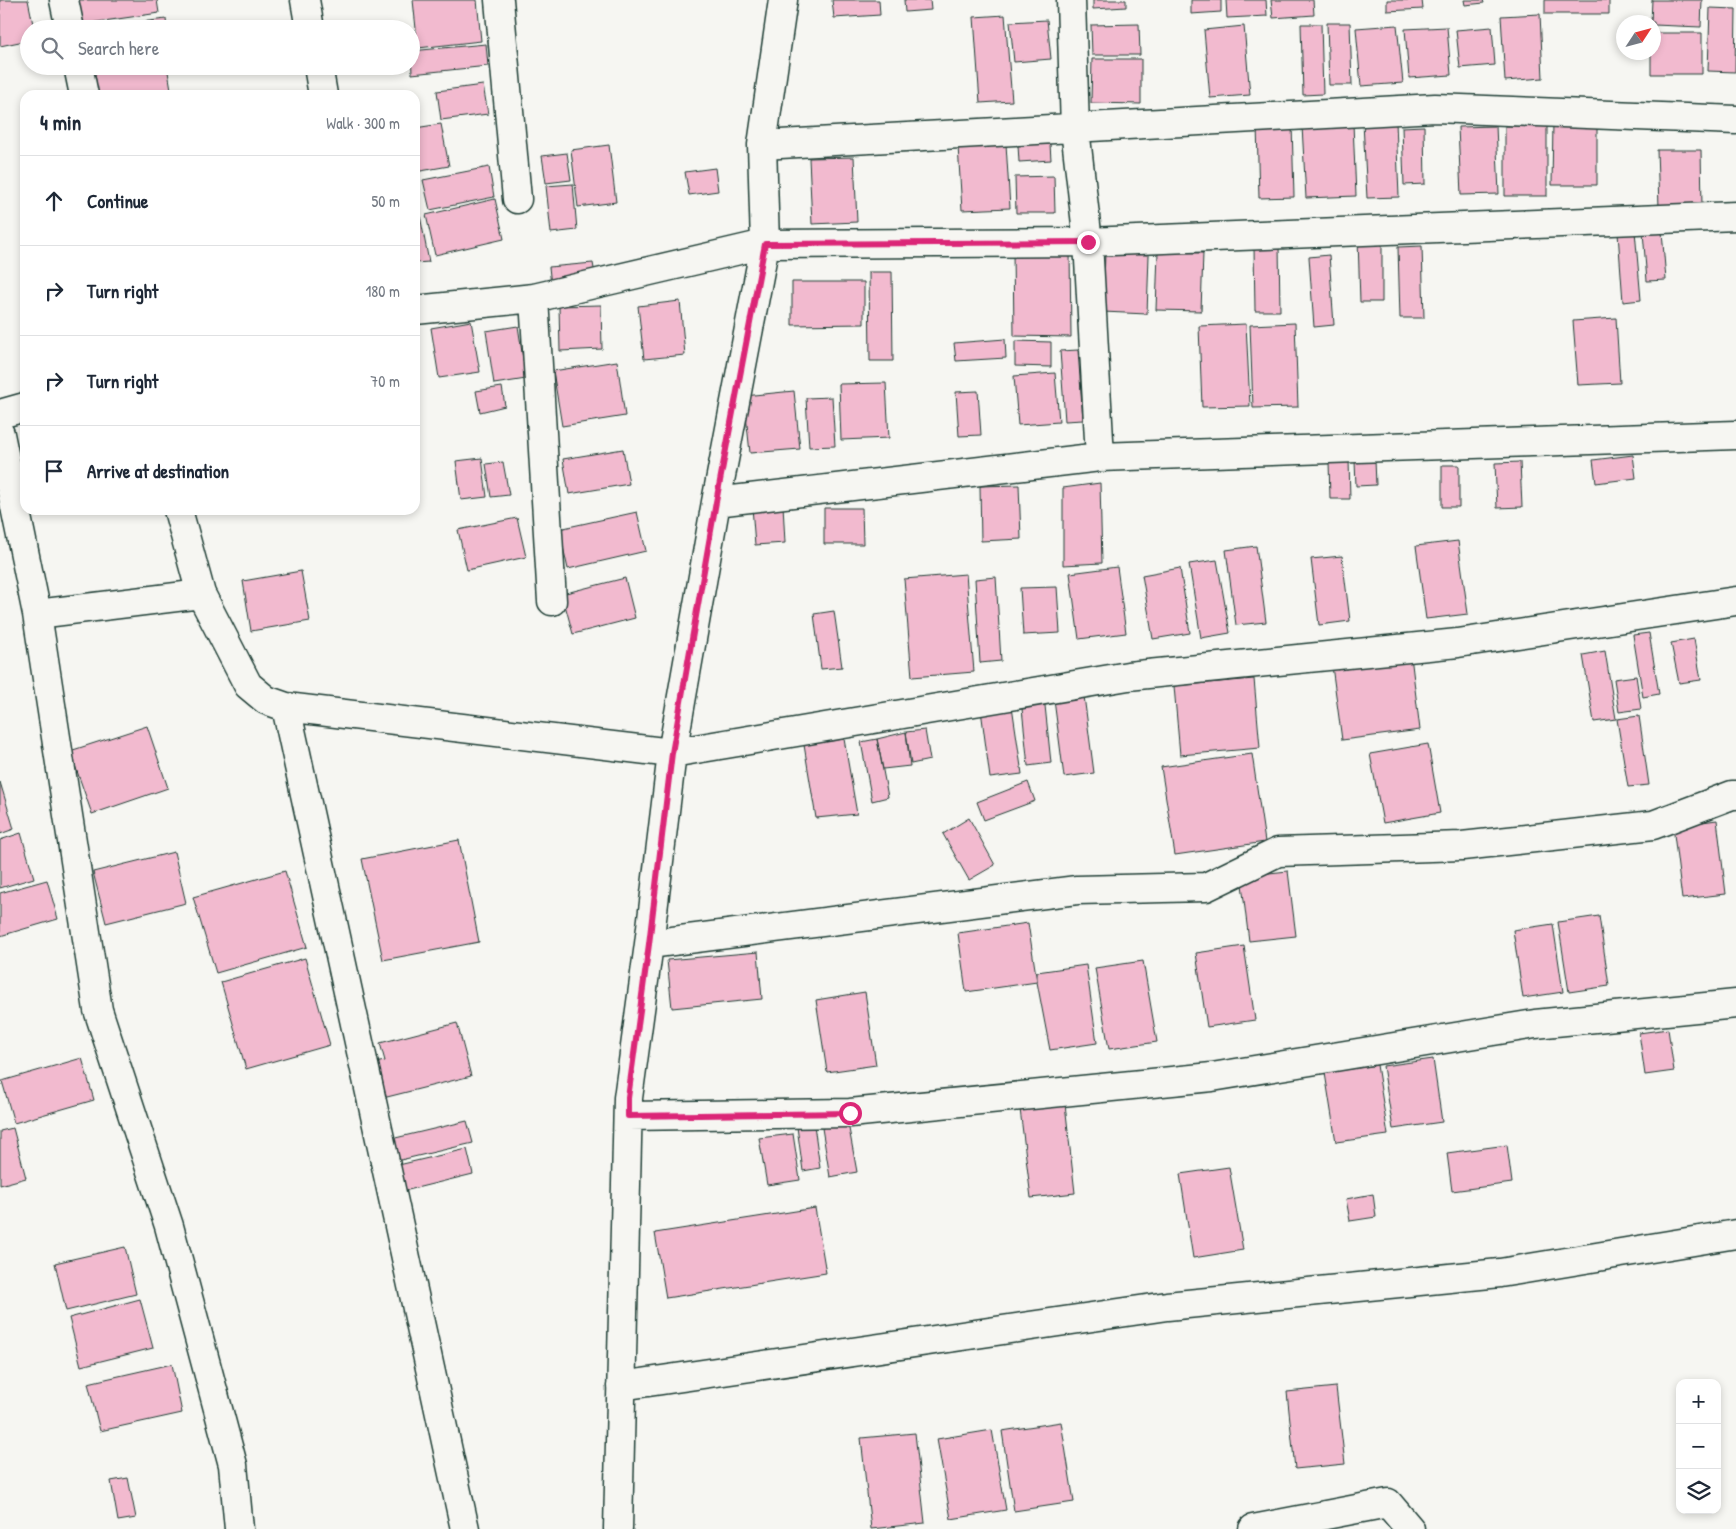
<!DOCTYPE html>
<html lang="en">
<head>
<meta charset="utf-8">
<style>
  body { margin:0; font-family:"Patrick Hand",sans-serif; background:#f2f2f3; color:#1f2937 }
  .controls { position:absolute; right:15px; bottom:15px; display:grid; overflow:hidden; border-radius:10px; box-shadow:0 2px 8px #0003 }
  .controls button { width:45px; height:45px; display:grid; place-items:center; padding:0; border:0; border-bottom:1px solid #e0e1e3; background:#fff; color:#1f2937; font:25px sans-serif }
  .compass { position:absolute; left:1616px; top:15px; width:45px; height:45px; border-radius:50%; background:#fff; box-shadow:0 2px 8px #0003; rotate:54deg }
  .stop { position:absolute; width:15px; height:15px; margin:-11px; border:4px solid #db2777; border-radius:50%; background:#fff }
  .stop.end { background:#db2777; border-color:#fff; box-shadow:0 1px 5px #0008 }
  .list { margin:0; padding:0; list-style:none }
  h2 { display:flex; justify-content:space-between; align-items:center; height:65px; margin:0; padding:0 20px; font-size:21px }
  h2 small { font-size:16px; font-weight:400; color:#747a83 }
  .list li { display:grid; grid-template-columns:32px 1fr auto; gap:15px; align-items:center; box-sizing:border-box; height:90px; padding:0 20px; border-top:1px solid #e0e1e3 }
  .list b { display:block; font-size:19px; white-space:nowrap }
  .list em { font-size:16px; font-style:normal; color:#747a83 }
  .icon { flex:none; width:28px; height:28px; fill:none; stroke:currentColor; stroke-width:2; stroke-linecap:round; stroke-linejoin:round }
  .map { position:relative; flex:none; width:1736px; height:1529px; overflow:hidden }
  .search { position:absolute; background:#fff; box-shadow:0 2px 8px #0003; left:20px; top:20px; width:400px; height:55px; display:flex; align-items:center; gap:12px; box-sizing:border-box; padding:0 18px; border-radius:28px; color:#747a83; font-size:19px }
  .panel { position:absolute; background:#fff; box-shadow:0 2px 8px #0003; left:20px; top:90px; width:400px; height:425px; border-radius:15px }
  .map>svg:first-child { display:block }
</style>
</head>
<body>
<div class="map">
<svg width="1736" height="1529" viewBox="0 0 1736 1529">
  <rect width="100%" height="100%" fill="#f6f6f2"/>
  <filter id="ink" filterUnits="userSpaceOnUse"><feTurbulence type="fractalNoise" baseFrequency=".02" numOctaves="2"/><feDisplacementMap in="SourceGraphic" scale="10" xChannelSelector="R" yChannelSelector="G"/><feConvolveMatrix kernelMatrix="1 2 1 2 8 2 1 2 1" color-interpolation-filters="sRGB"/></filter>
  <g filter="url(#ink)">
    <path fill="#f2bacf" stroke="#1f3d34" d="M0,0H28L34,29H29V40L0,46Z
      M79,0H157L159,13L83,24Z
      M413,0H477L481,41L418,48Z
      M832,0H879L880,15L834,18Z
      M904,0H930L931,10L905,12Z
      M1093,0H1126V7L1093,9Z
      M1191,0H1221V12L1191,14Z
      M1226,0H1266L1267,16L1227,18Z
      M1271,0H1313L1314,15L1273,18Z
      M1387,0H1422L1423,9L1387,11Z
      M1464,0H1483L1484,3L1465,5Z
      M1545,0H1609V14H1545Z
      M1652,0H1702L1701,27L1654,25V22H1651Z
      M1710,8L1736,9L1735,72L1708,71Z
      M1540,14L1543,78L1505,81L1501,16Z
      M1005,15L1012,101L980,103L974,17Z
      M166,19L167,29H108L107,26Z
      M1047,20L1051,59L1014,62L1010,22Z
      M1327,23H1350L1352,85H1329Z
      M1139,24L1140,55H1092L1091,25Z
      M1301,24H1321L1323,94L1303,95Z
      M1397,25L1403,83L1361,86L1356,28Z
      M1244,26L1250,95L1210,98L1204,30Z
      M1447,27L1451,75L1409,78L1405,29Z
      M1492,27L1495,65L1460,68L1456,30Z
      M1654,33H1702V74H1651V52H1654Z
      M486,44L488,66L412,74L411,51Z
      M1092,59H1141V104L1091,103Z
      M109,66H167L172,95H98L94,69Z
      M483,85L488,114L441,120L437,91Z
      M1396,122L1399,197L1367,198L1363,123Z
      M1553,122L1597,123V185H1552Z
      M441,124L449,166L415,172V128Z
      M1292,124L1294,197L1259,198L1257,125Z
      M1353,124L1356,196L1306,198L1302,126Z
      M1424,126L1425,184L1404,185L1402,127Z
      M1496,126L1499,194L1461,195L1458,127Z
      M1505,126H1547V196H1505Z
      M1006,144L1010,208L962,210L958,146Z
      M1050,144L1051,160L1019,162L1018,145Z
      M609,145L616,202L578,207L571,150Z
      M1657,150H1701L1702,207H1659Z
      M567,153L571,180L546,183L542,156Z
      M854,157L857,222L812,224L809,158Z
      M489,167L494,197L430,210L423,180Z
      M715,168L718,191L689,195L685,172Z
      M1054,176L1055,213H1016L1015,177Z
      M573,184L577,230L551,233L546,186Z
      M415,195H416L429,262L415,263Z
      M495,199L504,239L435,255L426,215Z
      M1635,231L1641,300L1623,302L1618,233Z
      M1662,231L1666,280L1647,281L1643,232Z
      M1358,239H1382V302H1360Z
      M1279,245L1280,311H1255L1254,246Z
      M1422,246L1424,318H1400L1398,247Z
      M1013,251L1070,252L1071,337L1014,336Z
      M1158,252L1203,253L1201,311L1156,310Z
      M1105,253L1149,255L1147,314L1103,312Z
      M1329,255L1334,325L1314,327L1309,257Z
      M593,263L596,280L551,285L549,267Z
      M869,272H892L893,361H870Z
      M792,282H864V324L792,325Z
      M680,301L685,355L644,359L638,306Z
      M601,305L602,349L560,351L559,306Z
      M1616,318L1620,383L1578,385L1573,321Z
      M471,321L480,372L439,378L431,328Z
      M1295,323L1298,407L1253,408L1250,325Z
      M1246,324L1250,406L1202,407L1199,326Z
      M518,326L526,379L494,384L486,331Z
      M1005,339L1006,358L956,361L954,343Z
      M1015,341L1051,342V367L1015,366Z
      M1078,350L1083,420L1065,421L1060,351Z
      M617,361L625,416L562,426L553,371Z
      M1055,373L1059,422L1018,425L1014,376Z
      M886,383L889,438L841,440L839,384Z
      M502,387L505,406L480,412L476,391Z
      M794,391L800,449L750,453L744,396Z
      M978,391L981,435L959,436L956,392Z
      M832,397L835,446L809,447L806,398Z
      M623,449L629,484L569,494L563,459Z
      M1633,455L1636,478L1596,483L1593,460Z
      M482,458L487,497L461,500L456,461Z
      M1349,460L1350,499H1330L1329,461Z
      M1375,460L1376,485L1356,486L1355,461Z
      M503,462L509,495L491,497L486,464Z
      M1520,462L1522,507L1497,508L1495,463Z
      M1442,465H1459V507H1442Z
      M1100,483L1102,563L1063,565V488Z
      M1019,485L1021,539L981,541L980,486Z
      M783,505L785,543L755,545L752,507Z
      M824,508H862L863,544H824Z
      M637,512L646,551L568,569L559,529Z
      M517,518L526,557L467,570L458,530Z
      M1458,541L1468,614L1426,619L1416,546Z
      M1256,546L1266,622L1236,625L1226,550Z
      M1342,556L1350,621L1319,625L1311,559Z
      M1217,560L1230,633L1201,638L1189,564Z
      M1117,567L1126,633L1079,639L1070,573Z
      M1180,568L1190,633L1153,639L1142,575Z
      M301,571L310,621L251,631L243,581Z
      M966,574L974,672L912,677L904,579Z
      M996,577L1001,661L980,663L975,579Z
      M625,578L635,618L573,634L562,594Z
      M1057,587L1060,633L1023,635L1020,588Z
      M834,611L842,667L821,669L814,614Z
      M1649,633L1659,694L1643,697L1633,635Z
      M1694,639L1701,680L1679,683L1671,643Z
      M1605,651L1616,719L1594,722L1583,655Z
      M1411,656L1420,730L1342,740L1332,666Z
      M1636,676L1641,709L1619,712L1614,679Z
      M1254,679L1260,748L1180,755L1174,686Z
      M1044,696L1051,763L1028,766L1021,699Z
      M1084,696L1094,773L1064,777L1054,700Z
      M1012,706L1022,774L990,778L981,710Z
      M1639,716L1649,785L1628,787L1617,719Z
      M147,726L168,788L92,814L70,751Z
      M925,730L930,760L911,764L906,732Z
      M906,732L910,766L883,769L877,739Z
      M844,739L857,814L816,818L804,745Z
      M877,739L888,797L872,801L861,742Z
      M1428,744L1440,813L1383,823L1370,754Z
      M1252,754L1265,842L1175,855L1161,767Z
      M0,782L14,829L0,834Z
      M1028,782L1035,801L984,820L977,802Z
      M969,818L995,865L969,880L943,834Z
      M1717,820L1726,894L1682,899L1673,826Z
      M21,833L34,878L0,888V840Z
      M459,840L479,942L383,960L362,859Z
      M174,852L186,903L106,923L93,872Z
      M285,871L307,947L216,973L193,897Z
      M1288,871L1296,936L1249,941L1241,876Z
      M47,880L58,919L0,936V893Z
      M1599,916L1609,986L1569,992L1558,922Z
      M1028,923L1037,982L966,992L958,933Z
      M1553,924L1563,992L1523,998L1513,930Z
      M1244,946L1255,1020L1207,1027L1196,953Z
      M758,952L762,999L672,1008L667,960Z
      M305,958L330,1045L246,1069L221,982Z
      M1143,961L1157,1042L1109,1049L1095,968Z
      M1086,965L1097,1043L1050,1050L1037,982V972Z
      M865,992L876,1065L827,1072L816,1000Z
      M457,1023L471,1076L379,1099L370,1064L385,1061L380,1043Z
      M1668,1029L1674,1071L1645,1075L1639,1033Z
      M82,1058L94,1100L14,1123L2,1081Z
      M1433,1059L1442,1122L1393,1129L1383,1066Z
      M1377,1065L1388,1135L1336,1142L1325,1073Z
      M1065,1104L1075,1193L1031,1198L1020,1109Z
      M467,1121L473,1143L392,1162L387,1140Z
      M848,1123L857,1172L830,1177L822,1128Z
      M814,1125L820,1168L803,1171L797,1127Z
      M13,1128L26,1178L0,1185V1131Z
      M793,1134L800,1180L767,1185L759,1138Z
      M1507,1145L1512,1183L1452,1191L1447,1153Z
      M467,1149L473,1174L396,1193L390,1167Z
      M1229,1167L1243,1250L1193,1258L1180,1174Z
      M1373,1194L1376,1217L1350,1221L1346,1199Z
      M815,1208L826,1273L666,1298L655,1233Z
      M125,1247L136,1294L66,1311L55,1263Z
      M140,1299L153,1348L81,1366L69,1318Z
      M172,1364L182,1413L100,1431L88,1383Z
      M1336,1387L1345,1464L1295,1469L1287,1392Z
      M1061,1422L1074,1502L1014,1511L1002,1431Z
      M992,1430L1006,1510L951,1519L937,1439Z
      M915,1433L925,1523L871,1529L861,1438Z
      M128,1478L136,1518L118,1521L111,1481Z"/>
    <g fill="none" stroke-linecap="round" stroke-linejoin="round">
      <defs>
        <path id="minor" d="M64,0L70,29
          M305,0L310,29
          M499,0L517,199
          M1071,0L1075,129L1088,242L1100,457
          M78,66L84,95
          M318,66L323,95
          M762,145L1435,108L1736,120
          M534,298L552,601
          M415,310L534,298L765,244L1088,242L1736,216
          M0,414L25,407
          M0,434L37,614L98,1010L169,1226L233,1465L239,1529
          M716,502L1100,457L1736,435
          M178,510L201,594
          M37,614L201,594L248,685L266,700L286,707L672,753L1128,676L1458,643L1736,601
          M286,707L465,1529
          M649,944L1077,890L1206,887L1278,852L1462,846L1653,825L1732,795H1736
          M628,1116L850,1113L1212,1077L1535,1024L1736,1004
          M621,1386L1167,1306L1500,1273L1736,1234
          M618,1529L628,1098L649,944L672,753L716,502L765,244L762,145L783,0
          M1253,1529L1388,1503L1410,1529"/>
      </defs>
      <use href="#minor" stroke="#1f3d34" stroke-width="31"/>
      <use href="#minor" stroke="#f6f6f2" stroke-width="28"/>
    </g>
  </g>
  <g fill="none" stroke-linecap="round" stroke-linejoin="round" filter="url(#ink)">
    <path stroke="#db2777" stroke-width="6" d="M850,1113L628,1116V1098L649,944L672,753L716,502L765,244L1088,242"/>
  </g>
</svg>
<div class="controls">
<button>+</button>
<button>−</button>
<button><svg class="icon" aria-label="layers" viewBox="0 0 24 24"><path d="M12 4l9 5-9 5-9-5zM3 14l9 5 9-5"/></svg></button>
</div>
<svg class="compass" viewBox="-18 -18 36 36"><path d="M0-13l5 13h-10z" fill="#e53935"/><path d="M0 13l5-13h-10z" fill="#747a83"/></svg>
<div class="stop" style="left:850px;top:1113px"></div>
<div class="stop end" style="left:1088px;top:242px"></div>
<div class="search"><svg class="icon" aria-label="search" viewBox="0 0 24 24"><circle cx="10" cy="10" r="6"/><path d="M15 15l6 6"/></svg>Search here</div>
<section class="panel">
<h2>4 min<small>Walk · 300 m</small></h2>
<ul class="list">
<li><svg class="icon" aria-label="ahead" viewBox="0 0 24 24"><path d="M12 20V5M6 11l6-6 6 6"/></svg><div><b>Continue</b></div><em>50 m</em></li>
<li><svg class="icon" aria-label="right" viewBox="0 0 24 24"><path d="M7 20v-9h11M14 6l5 5-5 5"/></svg><div><b>Turn right</b></div><em>180 m</em></li>
<li><svg class="icon" aria-label="right" viewBox="0 0 24 24"><path d="M7 20v-9h11M14 6l5 5-5 5"/></svg><div><b>Turn right</b></div><em>70 m</em></li>
<li><svg class="icon" aria-label="arrive" viewBox="0 0 24 24"><path d="M6 21V4h12l-3 4 3 4H6"/></svg><div><b>Arrive at destination</b></div></li>
</ul>
</section>
</div>
</body>
</html>
